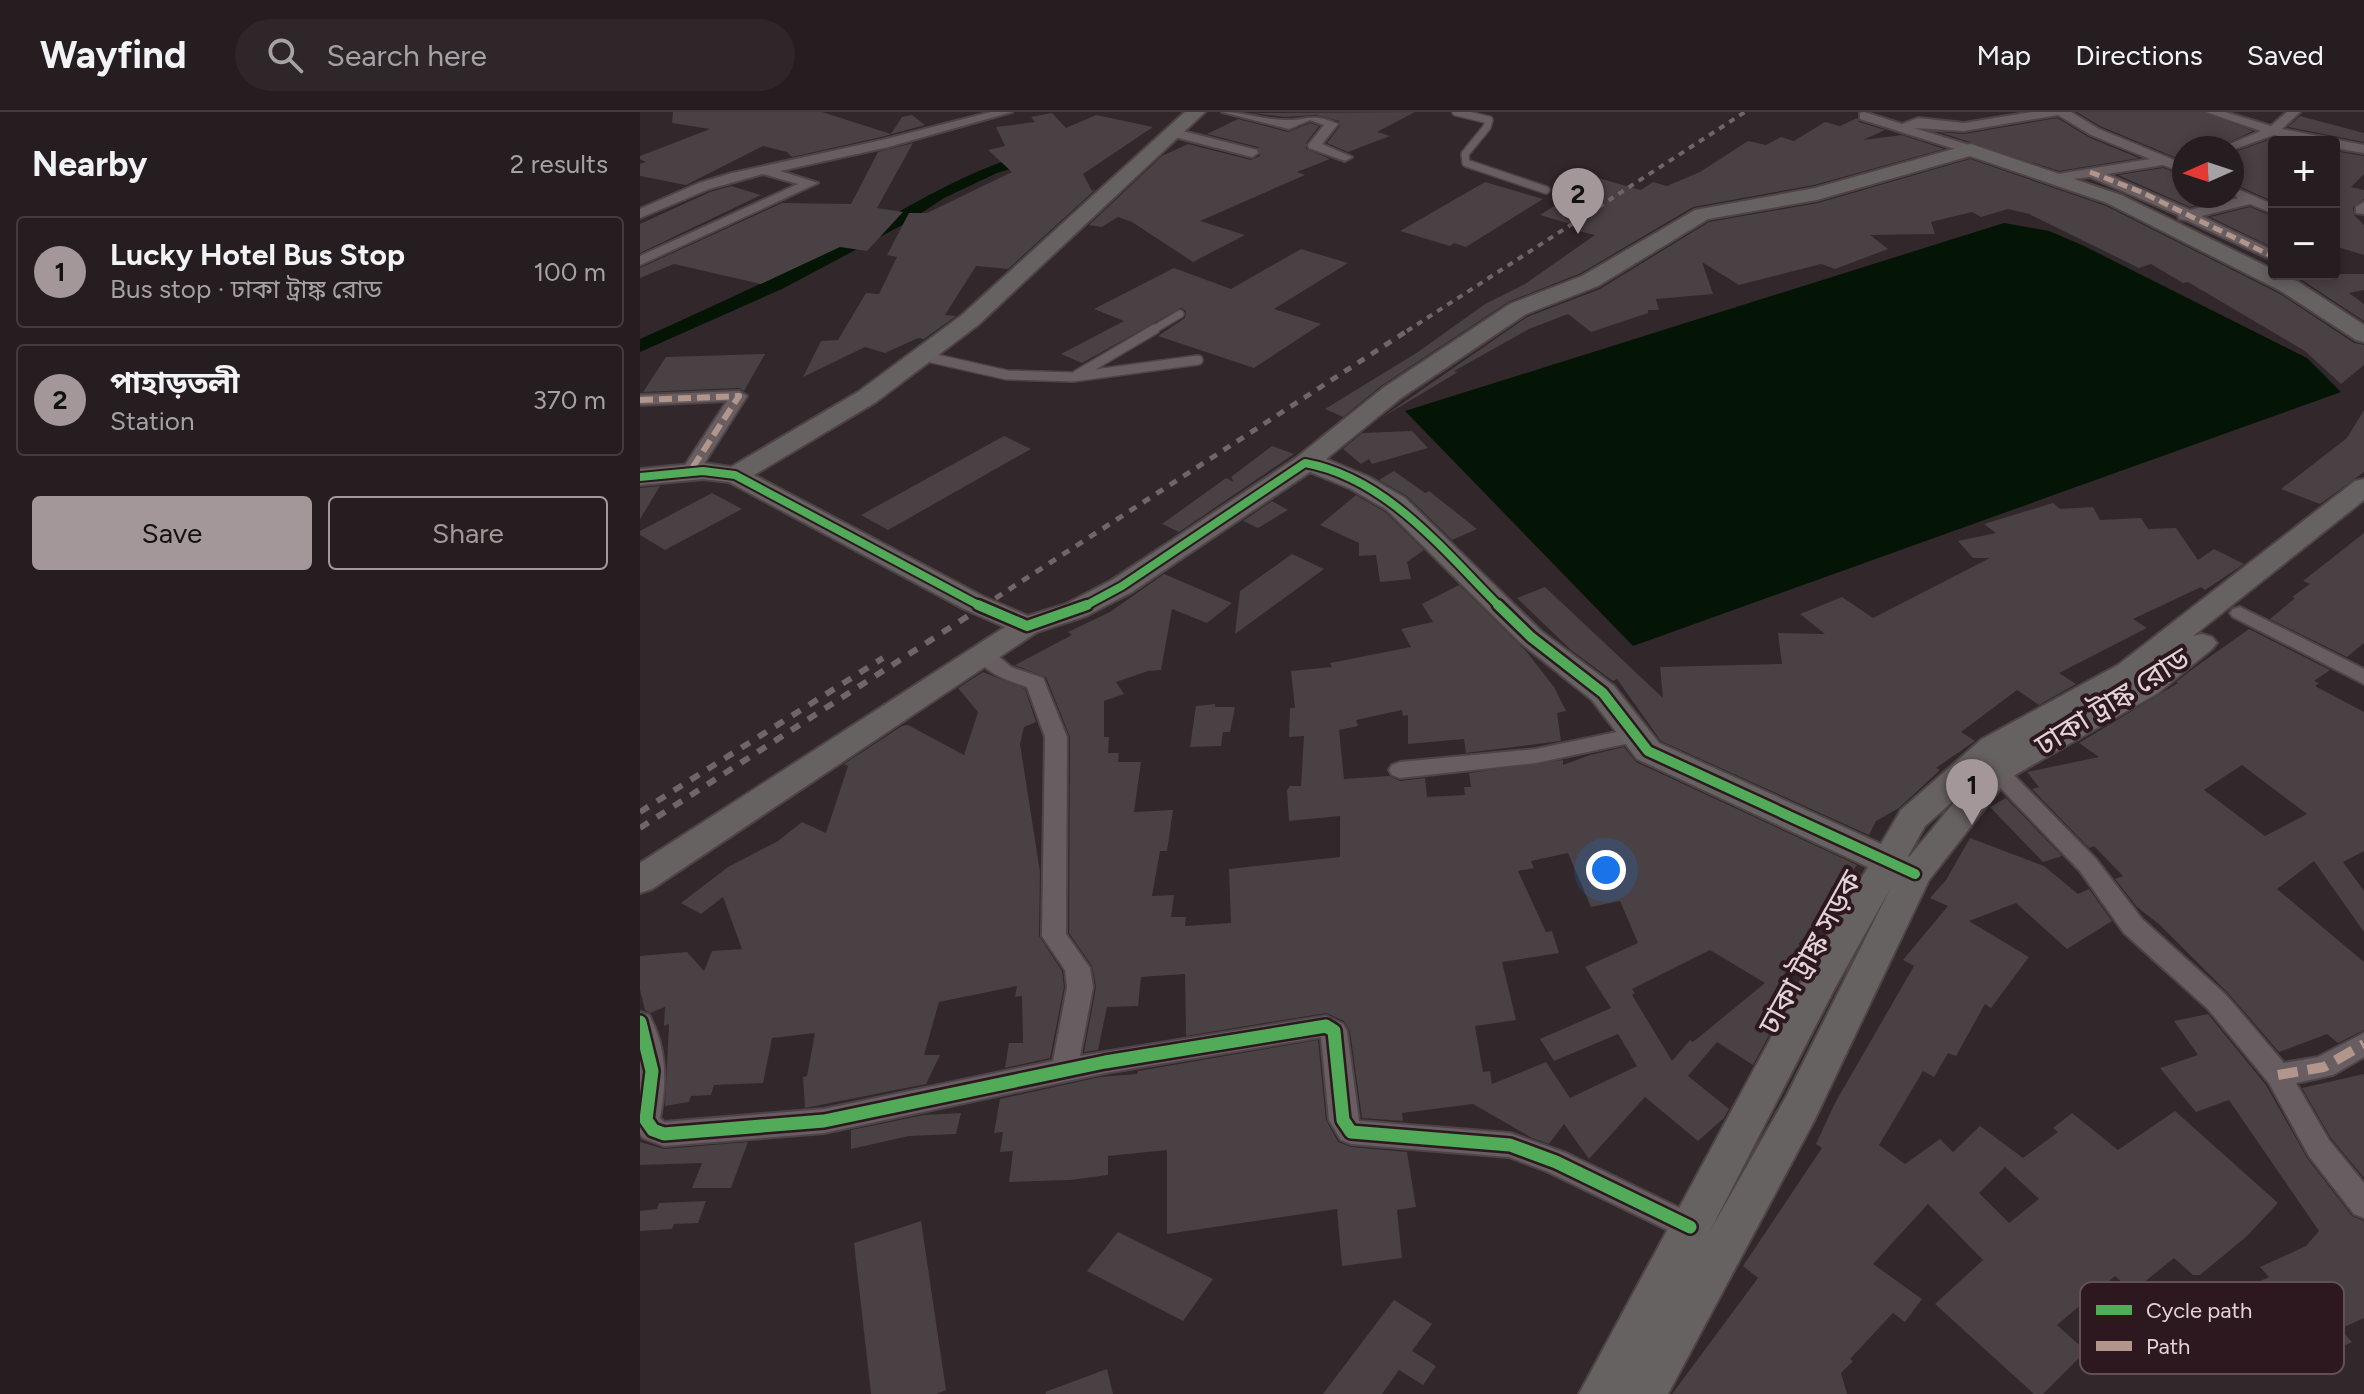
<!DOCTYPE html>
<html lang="en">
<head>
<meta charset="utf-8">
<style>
  body { margin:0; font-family:Figtree,"Noto Sans Bengali",sans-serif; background:#2e2629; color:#f1f3f6 }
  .controls { position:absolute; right:24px; top:24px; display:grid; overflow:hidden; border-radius:8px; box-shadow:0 4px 12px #0003 }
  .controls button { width:72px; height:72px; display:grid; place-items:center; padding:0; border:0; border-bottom:2px solid #423b3e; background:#261d20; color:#f1f3f6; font:40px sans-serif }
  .compass { position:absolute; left:1532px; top:24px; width:72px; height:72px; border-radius:50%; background:#261d20; box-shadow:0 4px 12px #0003; rotate:267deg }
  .you { position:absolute; left:966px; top:758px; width:28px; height:28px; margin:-20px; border:6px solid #fff; border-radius:50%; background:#1a73e8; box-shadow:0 0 0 12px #1a73e833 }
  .badge { display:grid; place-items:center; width:52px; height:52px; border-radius:50%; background:#a4979a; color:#111; font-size:26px; font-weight:700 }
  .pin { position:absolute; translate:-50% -66px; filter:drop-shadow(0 2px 4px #0008) }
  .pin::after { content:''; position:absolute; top:42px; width:28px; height:24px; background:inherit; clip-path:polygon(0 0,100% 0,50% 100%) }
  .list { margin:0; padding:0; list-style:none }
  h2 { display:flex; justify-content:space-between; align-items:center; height:104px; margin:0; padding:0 32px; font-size:34px }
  h2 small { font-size:26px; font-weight:400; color:#a4a2a5 }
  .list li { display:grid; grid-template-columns:52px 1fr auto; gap:24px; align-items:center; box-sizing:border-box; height:112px; margin:0 16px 16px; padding:0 16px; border:2px solid #423b3e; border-radius:8px }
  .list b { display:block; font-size:30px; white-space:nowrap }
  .list p { margin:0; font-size:26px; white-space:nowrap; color:#a4a2a5 }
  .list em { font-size:26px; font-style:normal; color:#a4a2a5 }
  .actions { display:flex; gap:16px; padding:24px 32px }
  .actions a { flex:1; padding:18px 0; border:2px solid #a4979a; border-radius:8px; text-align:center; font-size:28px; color:#a4979a }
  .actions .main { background:#a4979a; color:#111 }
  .icon { flex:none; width:44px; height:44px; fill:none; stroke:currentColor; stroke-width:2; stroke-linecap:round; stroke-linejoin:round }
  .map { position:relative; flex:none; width:1724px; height:1282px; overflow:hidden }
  header { display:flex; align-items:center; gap:48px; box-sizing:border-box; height:112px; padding:0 40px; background:#261d20; border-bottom:2px solid #423b3e }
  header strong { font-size:38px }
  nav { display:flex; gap:44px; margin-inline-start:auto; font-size:28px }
  .search { width:560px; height:72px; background:#2e2629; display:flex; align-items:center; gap:20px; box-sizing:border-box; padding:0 28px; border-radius:44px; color:#a4a2a5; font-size:30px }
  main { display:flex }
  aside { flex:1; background:#261d20 }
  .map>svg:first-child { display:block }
</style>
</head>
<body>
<header>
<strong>Wayfind</strong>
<div class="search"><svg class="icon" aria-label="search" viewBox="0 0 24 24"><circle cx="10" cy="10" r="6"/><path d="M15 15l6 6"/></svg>Search here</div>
<nav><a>Map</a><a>Directions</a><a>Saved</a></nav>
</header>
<main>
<aside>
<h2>Nearby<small>2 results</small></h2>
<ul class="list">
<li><span class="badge">1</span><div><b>Lucky Hotel Bus Stop</b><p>Bus stop · ঢাকা ট্রাঙ্ক রোড</p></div><em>100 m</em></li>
<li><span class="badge">2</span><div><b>পাহাড়তলী</b><p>Station</p></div><em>370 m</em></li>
</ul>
<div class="actions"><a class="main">Save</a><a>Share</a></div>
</aside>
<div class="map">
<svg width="1724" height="1282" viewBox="0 0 1724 1282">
  <rect width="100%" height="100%" fill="#32272a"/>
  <path fill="#041506" d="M1364,111L1409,119L1442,133L1667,246L1701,280L993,534L765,299Z"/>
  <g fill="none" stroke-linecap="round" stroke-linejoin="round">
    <path fill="#041506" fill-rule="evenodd" d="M397,39L405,44L402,47L357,61L304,86L268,110L142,177L0,240V227C69,196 137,165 204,130C268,96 326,57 397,39Z"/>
  </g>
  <path fill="#4a4144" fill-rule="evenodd" d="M33,0H182L251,22L262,5L272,3L285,13L241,25L152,45L147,40L123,34L46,73L0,64V52L6,50L0,47V44L70,17L32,11Z
    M775,0L737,20L750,24L708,40L687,31L700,14L699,9L676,3L645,5L612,1Z
    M1437,0H1563L1613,19L1577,36H1544V49L1460,14Z
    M412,1L426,16L456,3L513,15L443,62L452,79L456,77L368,157L336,154L305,203L316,204L284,227L278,226L245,241L225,235L163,265L181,229L198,228L226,181L239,182L257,145L247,143L269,101H287L372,60L348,38L365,34L356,15L395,10L391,5Z
    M1660,4L1724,21V30L1648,15Z
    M1217,6L1219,10L1245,18L1223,28L1262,23L1304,37L1174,73L1053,95L941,161L868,190L741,274L703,305L685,297L778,240L845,192L885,172L955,123L939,119L943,116L900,103L958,66L1001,78L1013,70L1027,74L1060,60L1108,29L1126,33L1141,25L1154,29L1185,10L1200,14Z
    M1417,6L1450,26L1499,46L1419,59L1299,20L1324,22Z
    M598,7L648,20L670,11L679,14L666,31V37L690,47L657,60L665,63L560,109L605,123L553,150L492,110L478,105L462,115L449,113L522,44L548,32L611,48L620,44L618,35L567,22Z
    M1634,26L1653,30H1634V90L1601,75L1592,79V41Z
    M273,31L237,96L263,100L227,139L200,135L121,172L34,152L0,166V156L142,91L211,92L238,40Z
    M1694,39L1724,44V62L1711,75L1724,78V87L1713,95L1714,103L1724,113V143L1694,134Z
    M1330,47L1466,94L1640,182L1714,231L1724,233V253L1701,272L1665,239L1548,170L1543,171L1511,152L1499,156L1389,102L1368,97L1341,105L1332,100L1291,110L1295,122L1230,123L1248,137L1195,157L1181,152L1099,173L1062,150L1073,182L1016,187L1019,198H1008V201L951,220L928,202L889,217L814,259L818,260L741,306L887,205L960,177L1069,110L1178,91Z
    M1523,56L1544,64V84L1591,85L1550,95L1478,63Z
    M845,70L903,87L826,135L814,131L810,134L760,119Z
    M91,74L121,83L0,141V112L70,80Z
    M1610,95L1634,105V136L1570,105Z
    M661,137L708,151L634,197L681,212L614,256L518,224L545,206L546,199L541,196L442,251L421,242L484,209L454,197L534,156L591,177Z
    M1644,162H1724V178L1709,181L1724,192V209L1659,166Z
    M125,242L104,279L99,276L3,280L26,245Z
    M1724,298V360L1680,392L1641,377L1707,326Z
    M772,319L788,336L732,352L729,347L721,352L703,337L722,321Z
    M364,324L391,337L248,418L221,403Z
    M632,334L654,342L539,420L522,412L586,366L594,370L591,365Z
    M754,359L785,381L789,379L837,417L812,428L767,384L739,368Z
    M20,374L0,407V376Z
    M72,381L102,397L25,438L0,423V419Z
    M716,383L745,400L784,438L767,450L771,467L740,470L736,443L719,444V431L680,413Z
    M632,389L648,398L618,416L603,409Z
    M1413,391L1420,397L1453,395L1460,408L1501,406L1508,417L1536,416L1558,448L1574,437L1604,452L1565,478L1561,475L1493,507L1507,516L1419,561L1436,572L1399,593L1377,578L1321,620L1335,629L1296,656L1300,658L1259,696L1236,709L1229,723L1021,629L977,567L973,569L931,538L877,486L905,475L1023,586L1020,555L1142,552L1138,521L1185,522L1160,502L1202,485L1233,506L1350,446H1333L1318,429L1356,421L1344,412Z
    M1724,421V531L1707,545L1630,507L1655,486L1652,485L1670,472L1663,469Z
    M652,442L684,457L595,522L600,479Z
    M524,462L592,491L567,511L532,497L521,558L508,559L476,570L484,582L464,589V625H469L468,641H479L478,650H501L494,700L533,698L527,739H520L512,784L534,783L531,805H546L545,814L591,811L589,757L700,745V704L649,709L647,678L650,674H661L664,624L649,625L650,596H655L651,559L692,555L690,551L771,535L761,517L793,510L782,492L819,473L886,539L914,575L926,599L917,601L921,629L826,641L824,627L768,632V603L763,604L762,598L716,608L718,614L699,618L704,667L749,664L760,669L785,666L787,685L825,683L824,675H831L829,661L923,648V653L950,643L984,635L996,650L1217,753L1213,758L1221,762L1212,777L1158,832L1168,838L1144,870L1151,874L1143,884L1149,886L1113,953L1077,930L1048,964L1089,997L1084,1006L1058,1029L1005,985L949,1047L924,1012L909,1032L892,1026L833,992L762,1001L763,1009L722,1006L710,919L704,909L686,901L546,924L545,862L501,865L498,894L467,895L458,938L444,940L456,875L452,854L429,821L430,625L406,565L375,553L432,523L428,520L470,500ZM928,741L951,795L980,789L998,831L945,855L971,896L900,927L914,949L978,922L997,954L930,986L906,950L852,972L850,959L843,960L835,914L876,908L862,850L919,841L912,819L906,820L878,759L894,756L891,749ZM1070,838L1125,871L1053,930L1050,928L1032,949L992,883L995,881L992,877Z
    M1609,517L1690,558L1674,569L1679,571L1675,574L1724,600V739L1703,750L1724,779V820L1674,749L1637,777L1724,850V918L1698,931L1687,922L1639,940L1588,881L1520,813L1497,795L1475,767L1483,764L1454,734L1449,736L1392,677L1399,675L1387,660L1459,645L1439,631L1538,571L1536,570L1554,556ZM1602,653L1667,702L1625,724L1564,678Z
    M343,560L385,577L396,610L384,615L380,632L400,760L399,824L422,859L424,875L410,946L365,956L369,931H383L382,884L375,885L377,874L299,890L284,943H300L286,972L165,996L163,965L167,964L175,921L132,926L123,971L74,973L71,983L51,984L49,990L25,994L29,912L24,914L25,895L10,901L5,898L0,878V844L47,840L64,859L72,839L102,837L83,785L61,802L41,791L88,755L138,729L162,710L186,721L208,654L204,652L262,614L268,613L324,643L338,600L318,576Z
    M575,592V595H595L590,620H583L581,634L550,635L556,594Z
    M1366,686L1422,744L1403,750L1350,695Z
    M1330,726L1404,754L1438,782L1449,777L1472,809L1427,837L1376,791L1329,809L1389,845L1351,896L1345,892L1316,944L1308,941L1294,965L1283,959L1239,1033L1265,1052L1300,1027L1313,1040L1340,1014L1383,1046L1418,1020L1413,1016L1432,1001L1478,1038L1535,999L1638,1091L1606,1125L1560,1163H1553L1534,1146L1492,1180L1475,1164L1417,1213L1446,1239L1403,1282H1394L1295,1192L1343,1148L1288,1092L1233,1152L1282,1187L1265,1210L1253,1201L1210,1247L1213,1249L1201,1261L1207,1282H1032L1118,1166L1103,1154L1182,1036L1176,1032L1195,991L1274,854L1263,848L1308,794L1290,786L1306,768ZM1365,1055L1399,1087L1369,1111L1339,1081Z
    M1568,902L1626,973L1667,1046L1712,1104L1724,1109V1206L1700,1217L1712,1230L1644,1263L1583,1186L1629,1165L1620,1155L1666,1134L1679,1119L1589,988L1556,1000L1520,956L1558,943L1534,909Z
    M678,928L686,1008L698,1030L711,1035L767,1040L776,1095L757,1098L762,1146L702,1154L697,1097L527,1122V1038L468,1044V1063L430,1068L369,1070L373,1039L360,1040L363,1020L354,1021L360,987L460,965L497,962L498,959Z
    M1724,962V1066L1691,1026L1662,976Z
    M321,1001L316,1022L269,1024L211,1037V1018L284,1003Z
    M0,1030L24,1037L108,1030L91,1076H52L62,1051L0,1053Z
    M66,1089L58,1111L34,1112L32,1117L0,1119V1099L17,1097L19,1091Z
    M281,1109L306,1278L296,1282H231L214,1131Z
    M478,1120L573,1167L543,1209L447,1159Z
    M754,1188L792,1212L772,1239L796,1254L783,1273L759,1258L742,1282H683Z
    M467,1257L473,1282H406L405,1280Z"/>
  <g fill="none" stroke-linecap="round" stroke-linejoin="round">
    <defs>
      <path id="lane-far1" d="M816,0L849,8L847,15L825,42L826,51L906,78
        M511,219L540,202"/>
      <path id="lane" d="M283,244L367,263L433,265L558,248
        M437,263L515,217"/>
      <path id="street" d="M351,0H372L248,35L140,59L178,71L0,153V144L158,72L123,62L69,77L0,106V97L59,71L92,61L242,28Z
        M582,0C604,0 624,8 645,8C667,9 671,0 698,12L682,32L712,45L705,49L669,36L668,33L684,13L670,8L649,17Z
        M1224,0L1262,12L1278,6L1324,11L1392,0H1431L1459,17L1544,52V61L1523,53L1467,62L1550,98L1598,86L1593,82L1600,78L1634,93V102L1610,92L1561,104L1634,139V149L1546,108L1539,107L1538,103L1450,65L1406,70L1404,67L1411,63L1510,47L1451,23L1418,3L1324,19L1274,16L1336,35L1337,38L1331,42L1220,7V1Z
        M1566,0H1585L1631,14L1647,0H1660L1642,17L1724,33V41L1694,36V30H1668L1634,23L1592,38L1580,36L1621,19Z
        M531,16L617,38L618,41L612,45L527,23V17Z
        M1724,90V102L1716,101V95Z
        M99,279L107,284L58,361L49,366L43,365L40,361L87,289L0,293V283Z
        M1600,495L1724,557V572L1593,505L1590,501L1593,497Z
        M342,535L349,536L371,555L403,566L427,625L426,822L450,856L453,875L440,944L686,904L703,912L707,919L719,1009L870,1021L926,1041L1060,1106L1065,1115L1060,1124L1050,1128L1040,1124L906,1059L869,1045L711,1032L701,1028L689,1008L681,925L465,961L184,1021L24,1034L3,1026L0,1022V900L9,903C27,936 27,970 20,1006L24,1010L184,997L413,949L427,875L425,858L402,824L405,625L387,575C365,568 346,561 332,541L335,536Z
        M996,616L1004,618L1007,623L1004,628L896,651L760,666L752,663L749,658L752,653L760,650L896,637Z
        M1357,651L1365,654L1456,747L1502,807L1586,883L1644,951L1678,945L1724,921V945L1693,963L1656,971L1689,1028L1724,1071V1106L1714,1102L1669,1044L1629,971L1568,897L1484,821L1440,759L1349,664L1346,659L1349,654Z"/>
      <path id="secondary" d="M545,0H565L338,213L236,290L114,363L342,484L388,504L426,492L472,468L656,346L743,276L870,192L942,164L1055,98L1175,76L1331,32L1481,83L1634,158V162L1657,169L1724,213V230L1716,228L1641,179L1467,91L1330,44L1177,88L1068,107L958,174L886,202L761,286L686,347L729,365L765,386L901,519L974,574L1019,631L1241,732L1261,698L1342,627L1478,553L1715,369L1724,367V388L1553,524L1562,522L1572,525L1577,531L1572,537L1518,581L1368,667L1289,768L1175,1007L1028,1282H939L1167,859L1228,755L997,647L952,588L881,531L747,398L711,377L670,360L492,480L446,504L397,520L12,777L0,781V751L365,515L322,496L89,370L63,367L0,373V357L63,351L91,355L218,280L322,203ZM1321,682L1269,745L1268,744L1285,714ZM1251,775L1147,983L1069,1121L1196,874Z"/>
    </defs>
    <use href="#lane-far1" stroke="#4e4346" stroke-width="10"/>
    <use href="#lane" stroke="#4e4346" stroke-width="12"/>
    <use href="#street" stroke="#4e4346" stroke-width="4"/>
    <use href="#secondary" stroke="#4e4346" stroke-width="4"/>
    <use href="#lane-far1" stroke="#685e62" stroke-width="7"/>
    <use href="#lane" stroke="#685e62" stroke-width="9"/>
    <use href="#street" fill="#685e62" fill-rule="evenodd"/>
    <use href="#secondary" fill="#676262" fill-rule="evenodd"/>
    <path stroke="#6f6669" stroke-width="4" stroke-dasharray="6 6" stroke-linecap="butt" d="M767,219L1105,0"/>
    <path stroke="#6f6669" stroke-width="5" stroke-dasharray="8 8" stroke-linecap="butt" d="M342,495L770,217"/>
    <path stroke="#6f6669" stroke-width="6" stroke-dasharray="10 10" stroke-linecap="butt" d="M0,700L243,546
      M0,716L345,493"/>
    <path stroke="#b2968c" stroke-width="5" stroke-dasharray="10 5" stroke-linecap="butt" d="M1450,60L1501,80L1634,145"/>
    <path stroke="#b2968c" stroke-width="6" stroke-dasharray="13 6" stroke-linecap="butt" d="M0,288L99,284L49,361"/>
    <path stroke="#b2968c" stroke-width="10" stroke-dasharray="20 10" stroke-linecap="butt" d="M1638,963L1684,955L1724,932"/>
    <defs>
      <path id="cycleway-far2" d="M0,365L63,359L95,363L342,495
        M443,495L482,474L665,351C747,366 804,439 860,495"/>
      <path id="cycleway-far1" d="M338,493L387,514L447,493
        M858,493L891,525L963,581L1008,639L1275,762"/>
      <path id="cycleway" d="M0,910L12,959L6,1008L13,1018L24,1022L184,1009L465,950L686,914L694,919L703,1008L711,1020L870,1033L916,1050L1050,1115"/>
    </defs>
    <use href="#cycleway-far2" stroke="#2d1820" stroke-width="12"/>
    <use href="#cycleway-far1" stroke="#2d1820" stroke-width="15"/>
    <use href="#cycleway" stroke="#2d1820" stroke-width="18"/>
    <use href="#cycleway-far2" stroke="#51ab58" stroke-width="8"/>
    <use href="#cycleway-far1" stroke="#51ab58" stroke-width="10"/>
    <use href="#cycleway" stroke="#51ab58" stroke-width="13"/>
  </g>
  <g text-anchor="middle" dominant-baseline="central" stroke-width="8" stroke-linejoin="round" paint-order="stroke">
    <g font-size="30" fill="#e2d3d7" stroke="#2d1820">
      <text transform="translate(1472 589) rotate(-32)">ঢাকা ট্রাঙ্ক রোড</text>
      <text transform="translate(1170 840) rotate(-61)">ঢাকা ট্রাঙ্ক সড়ক</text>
    </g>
  </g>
  <rect x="1440" y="1170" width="264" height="92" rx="12" fill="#2d1820" stroke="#635057" stroke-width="2"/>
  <rect x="1456" y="1193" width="36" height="10" fill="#51ab58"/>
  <rect x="1456" y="1229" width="36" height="10" fill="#b2968c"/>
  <g font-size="22" fill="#e2d3d7">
    <text x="1506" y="1206">Cycle path</text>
    <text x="1506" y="1242">Path</text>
  </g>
</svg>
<div class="controls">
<button>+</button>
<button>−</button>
</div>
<svg class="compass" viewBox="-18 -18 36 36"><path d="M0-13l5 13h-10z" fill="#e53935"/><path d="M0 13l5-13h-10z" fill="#a4a2a5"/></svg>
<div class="you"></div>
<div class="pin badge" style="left:1332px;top:713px">1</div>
<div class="pin badge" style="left:938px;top:122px">2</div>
</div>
</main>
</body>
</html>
